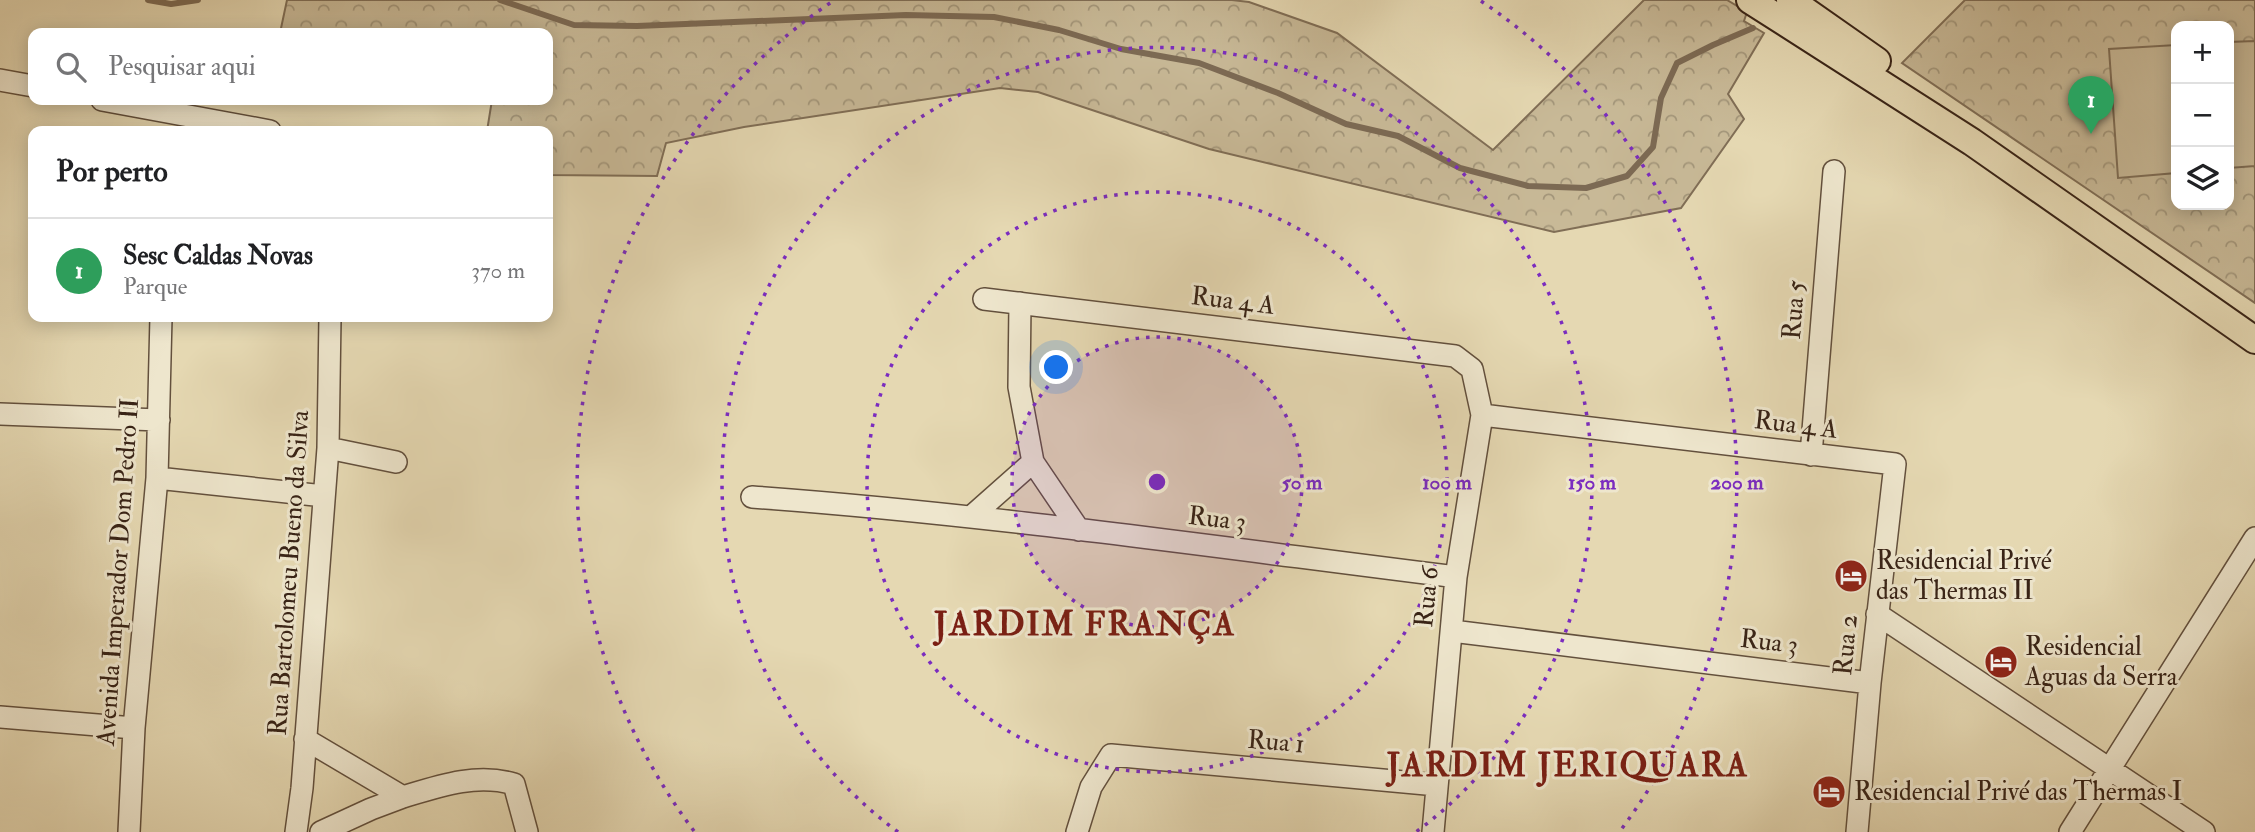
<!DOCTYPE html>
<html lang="pt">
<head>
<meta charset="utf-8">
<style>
  body { margin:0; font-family:"IM FELL Double Pica",serif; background:#f6f6f6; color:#202124 }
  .controls { position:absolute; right:21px; top:21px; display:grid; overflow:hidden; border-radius:14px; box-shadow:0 4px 18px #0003 }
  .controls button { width:63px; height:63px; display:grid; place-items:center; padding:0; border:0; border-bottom:2px solid #e0e0e0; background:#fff; color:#202124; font:35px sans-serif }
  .you { position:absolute; left:1057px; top:368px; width:24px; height:24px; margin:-18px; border:5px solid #fff; border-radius:50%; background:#1a73e8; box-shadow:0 0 0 10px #1a73e833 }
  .badge { display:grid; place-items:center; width:46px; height:46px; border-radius:50%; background:#7c3aed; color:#fff; font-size:23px; font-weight:700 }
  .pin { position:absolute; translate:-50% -58px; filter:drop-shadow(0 2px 4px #0008) }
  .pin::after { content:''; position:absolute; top:37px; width:24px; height:21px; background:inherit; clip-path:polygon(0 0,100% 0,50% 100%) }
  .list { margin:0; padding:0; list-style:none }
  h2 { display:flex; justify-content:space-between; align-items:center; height:91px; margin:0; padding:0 28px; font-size:30px }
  h2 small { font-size:23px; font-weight:400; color:#757577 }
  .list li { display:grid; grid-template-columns:46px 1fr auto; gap:21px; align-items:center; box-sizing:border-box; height:105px; padding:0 28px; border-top:2px solid #e0e0e0 }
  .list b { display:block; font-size:26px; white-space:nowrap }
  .list p { margin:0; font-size:23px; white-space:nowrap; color:#757577 }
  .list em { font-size:23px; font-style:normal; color:#757577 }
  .icon { flex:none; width:38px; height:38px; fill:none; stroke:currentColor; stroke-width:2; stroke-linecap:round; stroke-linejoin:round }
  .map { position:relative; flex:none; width:2255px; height:832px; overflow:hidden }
  .search { position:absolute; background:#fff; box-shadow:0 4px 18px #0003; left:28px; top:28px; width:525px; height:77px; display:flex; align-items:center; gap:18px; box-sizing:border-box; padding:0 24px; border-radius:14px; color:#757577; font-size:26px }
  .panel { position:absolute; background:#fff; box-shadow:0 4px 18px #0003; left:28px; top:126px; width:525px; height:196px; border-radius:14px }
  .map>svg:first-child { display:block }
</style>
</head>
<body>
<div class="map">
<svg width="2255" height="832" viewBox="0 0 2255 832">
  <defs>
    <pattern id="forest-crowns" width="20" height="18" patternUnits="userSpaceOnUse" patternTransform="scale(1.75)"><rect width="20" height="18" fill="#c8b997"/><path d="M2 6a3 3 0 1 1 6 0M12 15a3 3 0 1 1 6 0" fill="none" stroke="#a3967a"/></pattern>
  </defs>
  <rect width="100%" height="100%" fill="#e5d8b2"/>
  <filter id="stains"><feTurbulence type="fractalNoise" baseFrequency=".00286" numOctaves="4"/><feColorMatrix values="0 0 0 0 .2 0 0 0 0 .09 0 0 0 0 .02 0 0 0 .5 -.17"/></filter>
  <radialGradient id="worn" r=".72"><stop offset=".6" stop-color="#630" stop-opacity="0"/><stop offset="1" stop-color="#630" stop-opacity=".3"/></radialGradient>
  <path fill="url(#forest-crowns)" stroke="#806e56" stroke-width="2" fill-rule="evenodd" d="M287,0H1232L1249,2L1337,33L1493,150L1644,0H1727L1747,12L1744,21L1764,33L1728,94L1744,119L1681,208L1554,232L1209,149L1038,92L1000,88L744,127L666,143L657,176L548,175V131H487L492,100H548V33H280Z
    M1965,0H2255V303L1902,63ZM2176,26H2229V205H2176Z"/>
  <path fill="#c8b997" stroke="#806e56" stroke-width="2" d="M2255,41V166L2229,168V42Z
    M2176,45V173L2118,178L2109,49Z"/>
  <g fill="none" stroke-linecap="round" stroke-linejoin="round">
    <path stroke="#7c6a54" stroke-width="6" d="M148,0L171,4L198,0
      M500,0L574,25L637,26L906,15L994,17L1059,30L1121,49L1199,63L1278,93L1346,124L1398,136L1460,168L1528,186L1586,188L1627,176L1653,147L1661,98L1677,63L1713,45L1753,28"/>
    <defs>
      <path id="minor" d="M0,80L33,86
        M102,100L270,131
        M984,299L1455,356L1472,369L1482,415L1456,577L1433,832
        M1020,303L1019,387L1033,462L1079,530
        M0,414L159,420
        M1482,415L1895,464L1870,683L1857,832
        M328,448L396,462
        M1811,455L1834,171
        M157,478L324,496
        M752,497C988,514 1222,548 1456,577
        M972,516L1033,462
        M1877,614L2204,832
        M1452,631L1870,683
        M0,717L134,728
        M305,739L403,797C439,786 476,773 514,784L527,832
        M129,832L134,728L157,478L161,317
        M296,832L302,788L328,448L330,317
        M321,832L371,809L403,797
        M1077,832L1091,787L1111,755L1437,785
        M2070,832L2255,538"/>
      <path id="major" d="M1750,0L1972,142L2255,340
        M1790,0L1877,61"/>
    </defs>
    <use href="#minor" stroke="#63503d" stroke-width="24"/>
    <use href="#major" stroke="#382316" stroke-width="30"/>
    <use href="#minor" stroke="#eee6cd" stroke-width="21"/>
    <use href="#major" stroke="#e5d8b2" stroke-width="26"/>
  </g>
  <circle cx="1157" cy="482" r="145" fill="#7b2cbf" fill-opacity=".12"/>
  <g fill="none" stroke="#7b2cbf" stroke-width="3.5" stroke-dasharray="3.5 7">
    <circle cx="1157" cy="482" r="145"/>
    <circle cx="1157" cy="482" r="290"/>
    <path d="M898 832A435 435 0 1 1 1416 832"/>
    <path d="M694 831A580 580 0 0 1 833 1M1481 1A580 580 0 0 1 1620 831"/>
  </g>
  <defs>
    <symbol id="hotel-disc" viewBox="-11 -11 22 22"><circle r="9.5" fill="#8f2418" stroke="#eee6cd"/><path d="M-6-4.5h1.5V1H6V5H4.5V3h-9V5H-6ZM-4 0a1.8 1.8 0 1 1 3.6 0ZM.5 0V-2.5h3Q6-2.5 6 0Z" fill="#fff"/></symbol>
  </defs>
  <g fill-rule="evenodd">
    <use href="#hotel-disc" x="1832" y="557" width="38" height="38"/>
    <use href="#hotel-disc" x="1982" y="643" width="38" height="38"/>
    <use href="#hotel-disc" x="1810" y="773" width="38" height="38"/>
  </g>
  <g text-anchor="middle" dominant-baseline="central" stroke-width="6" stroke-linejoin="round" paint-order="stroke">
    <g font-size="26" fill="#382316" stroke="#eee6cd">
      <text transform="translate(1233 301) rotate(7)">Rua 4 A</text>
      <text transform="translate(1794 310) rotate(-85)">Rua 5</text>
      <text transform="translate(1796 425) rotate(7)">Rua 4 A</text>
      <text transform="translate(1217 519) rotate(7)">Rua 3</text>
      <text transform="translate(118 572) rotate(-86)">Avenida Imperador Dom Pedro II</text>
      <text transform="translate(289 573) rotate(-86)">Rua Bartolomeu Bueno da Silva</text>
      <text transform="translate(1427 597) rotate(-84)">Rua 6</text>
      <text transform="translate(1769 642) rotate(7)">Rua 3</text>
      <text transform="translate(1846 645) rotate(-84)">Rua 2</text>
      <text transform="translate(1276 742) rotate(5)">Rua 1</text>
    </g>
    <g font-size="26" fill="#382316" stroke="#eee6cd" text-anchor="start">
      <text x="1876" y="561">Residencial Privé<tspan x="1876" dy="30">das Thermas II</tspan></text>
      <text x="2025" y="647">Residencial<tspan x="2025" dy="30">Aguas da Serra</tspan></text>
      <text x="1854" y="792">Residencial Privé das Thermas I</text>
    </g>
    <g font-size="33" font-weight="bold" letter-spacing="2" fill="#7a1f14" stroke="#eee6cd">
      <text x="1085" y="624">JARDIM FRANÇA</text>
      <text x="1568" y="765">JARDIM JERIQUARA</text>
    </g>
  </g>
  <circle cx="1157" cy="482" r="10" fill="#7b2cbf" stroke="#eee6cd" stroke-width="3.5"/>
  <g font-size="21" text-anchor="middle" font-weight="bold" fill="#7b2cbf" stroke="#eee6cd" stroke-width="6" stroke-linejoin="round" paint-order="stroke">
    <text x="1302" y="489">50 m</text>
    <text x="1447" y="489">100 m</text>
    <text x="1592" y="489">150 m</text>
    <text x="1737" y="489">200 m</text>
  </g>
  <rect width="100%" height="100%" filter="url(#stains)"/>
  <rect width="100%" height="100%" fill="url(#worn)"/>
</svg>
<div class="controls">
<button>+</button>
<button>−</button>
<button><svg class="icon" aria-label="layers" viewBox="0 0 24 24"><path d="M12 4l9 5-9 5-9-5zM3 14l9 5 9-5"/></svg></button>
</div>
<div class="you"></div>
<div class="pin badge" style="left:2091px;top:134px;background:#2e9e5b">1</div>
<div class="search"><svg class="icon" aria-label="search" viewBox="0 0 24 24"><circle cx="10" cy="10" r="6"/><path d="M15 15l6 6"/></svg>Pesquisar aqui</div>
<section class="panel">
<h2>Por perto<small></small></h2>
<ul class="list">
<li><span class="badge" style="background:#2e9e5b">1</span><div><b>Sesc Caldas Novas</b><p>Parque</p></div><em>370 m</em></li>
</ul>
</section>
</div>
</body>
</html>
